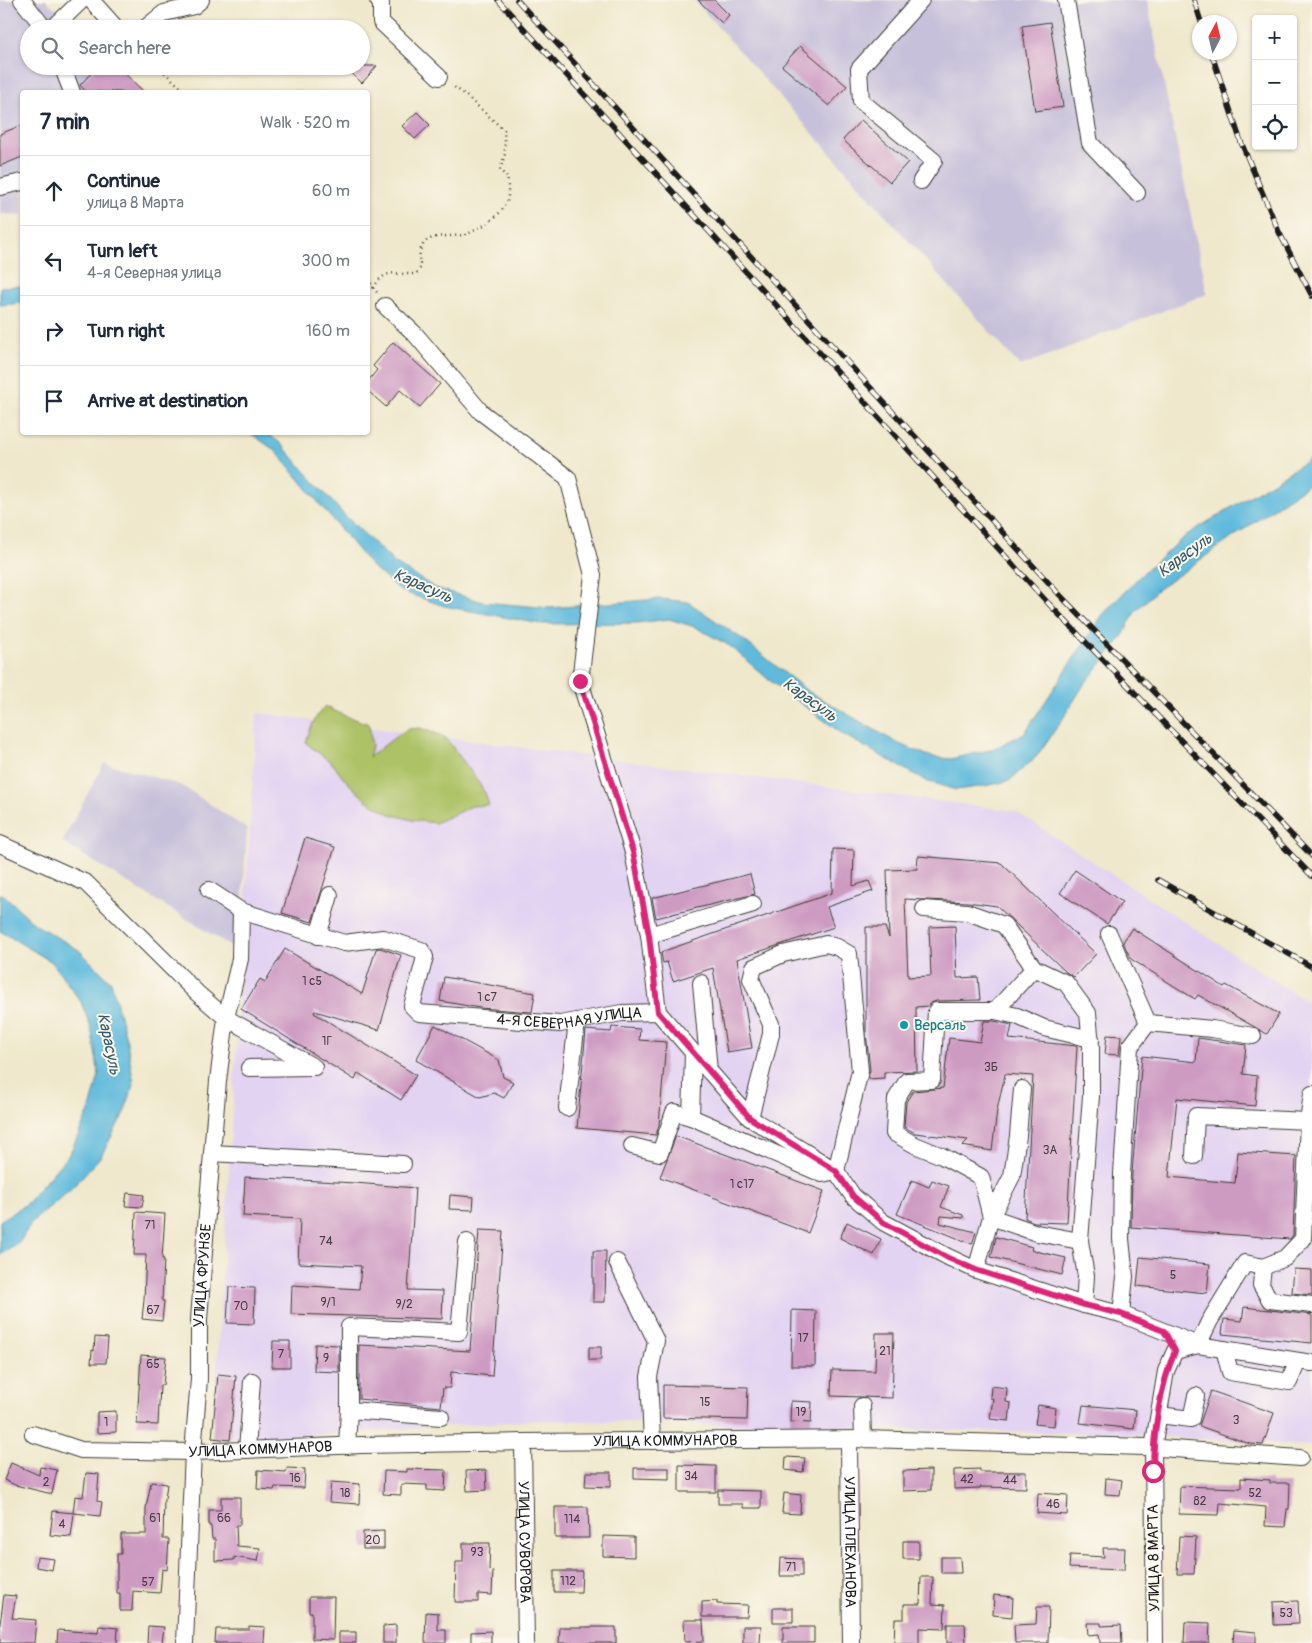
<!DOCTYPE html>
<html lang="en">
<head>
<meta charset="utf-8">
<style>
  body { margin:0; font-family:Pangolin,sans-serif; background:#f6f6f7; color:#1f2937 }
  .controls { position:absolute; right:15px; top:15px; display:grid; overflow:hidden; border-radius:5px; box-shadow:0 1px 4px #0004 }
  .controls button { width:45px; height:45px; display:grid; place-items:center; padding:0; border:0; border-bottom:1px solid #e0e1e3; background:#fff; color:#1f2937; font:25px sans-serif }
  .compass { position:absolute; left:1192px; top:15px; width:45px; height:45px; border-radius:50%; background:#fff; box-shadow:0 1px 4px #0004; rotate:7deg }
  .stop { position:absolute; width:15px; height:15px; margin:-11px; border:4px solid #db2777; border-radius:50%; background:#fff }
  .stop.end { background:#db2777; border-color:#fff; box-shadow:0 1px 5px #0008 }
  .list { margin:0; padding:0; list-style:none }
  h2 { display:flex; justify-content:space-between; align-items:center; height:65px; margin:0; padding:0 20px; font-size:21px }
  h2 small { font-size:16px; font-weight:400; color:#747a83 }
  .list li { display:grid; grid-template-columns:32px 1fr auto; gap:15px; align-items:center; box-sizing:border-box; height:70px; padding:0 20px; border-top:1px solid #e0e1e3 }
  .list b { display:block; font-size:19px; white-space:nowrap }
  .list p { margin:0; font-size:16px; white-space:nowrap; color:#747a83 }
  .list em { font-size:16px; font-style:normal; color:#747a83 }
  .icon { flex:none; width:28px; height:28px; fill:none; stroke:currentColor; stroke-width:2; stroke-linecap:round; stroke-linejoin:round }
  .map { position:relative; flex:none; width:1312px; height:1643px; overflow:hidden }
  .search { position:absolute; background:#fff; box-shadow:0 1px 4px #0004; left:20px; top:20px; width:350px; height:55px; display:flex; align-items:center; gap:12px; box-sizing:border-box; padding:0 18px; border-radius:28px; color:#747a83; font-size:19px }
  .panel { position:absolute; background:#fff; box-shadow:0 1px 4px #0004; left:20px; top:90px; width:350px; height:345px; border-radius:5px }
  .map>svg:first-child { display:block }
</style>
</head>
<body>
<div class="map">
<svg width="1312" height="1643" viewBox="0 0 1312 1643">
  <rect width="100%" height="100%" fill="#fbf7ec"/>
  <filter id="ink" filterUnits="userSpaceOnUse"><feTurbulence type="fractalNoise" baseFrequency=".02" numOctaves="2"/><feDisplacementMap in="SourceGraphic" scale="10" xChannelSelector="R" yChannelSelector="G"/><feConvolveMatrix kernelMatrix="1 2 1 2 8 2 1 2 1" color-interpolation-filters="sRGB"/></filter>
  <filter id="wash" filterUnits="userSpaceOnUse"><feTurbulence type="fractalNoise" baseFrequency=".0096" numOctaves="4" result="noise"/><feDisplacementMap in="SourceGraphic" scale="20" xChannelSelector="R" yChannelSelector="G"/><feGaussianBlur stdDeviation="1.12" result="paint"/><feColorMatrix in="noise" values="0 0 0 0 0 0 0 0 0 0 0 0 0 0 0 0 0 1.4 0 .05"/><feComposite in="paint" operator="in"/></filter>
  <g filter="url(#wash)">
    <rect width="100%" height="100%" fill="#efe8cc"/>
    <path fill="#e3d3f2" d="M257,713L1015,811L1312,1005V1446L1144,1435L539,1420L212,1441Z"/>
    <path fill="#c6c0da" d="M0,0H46L77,29H29V66H117L144,92H22V215L0,214Z
      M694,0H1147L1207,294L1020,366Z
      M104,763L181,785L247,829L242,907L237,950L62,842Z"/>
    <path fill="#adc266" stroke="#646f41" d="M325,706L343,715L369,724L372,746L369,757L398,735L408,729L420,728L429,731L445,737L475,777L485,793L489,805L472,806L435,823L412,820L390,814L366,800L343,778L333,764L306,743C309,729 315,717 325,706Z"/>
    <path fill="#5ebadc" stroke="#3d6b7c" d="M22,286V303L0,305V287Z
      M250,433H267L280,443L345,516L396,564L435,588L483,602L550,608L660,599L688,602L741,638L806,690L899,744L932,757L951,759L990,750L1024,734L1103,614L1147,569L1188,534L1312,458V482L1157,590L1135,612L1122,637L1083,686L1062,720L1036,757L1009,781L985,786L956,790L926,781L844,735L769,680L730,646L695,627L669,619L637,623L541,624L444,606L401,591L370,565L276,451Z
      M0,894L4,895L36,925L79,950L111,982L127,1042L134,1084L124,1113L101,1156L73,1187L32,1222L19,1243L0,1255V1221L26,1204L70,1153L90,1109L99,1075L91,1027L81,1002L52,962L0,931Z"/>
    <g id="blocks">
      <path fill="#cd9ac2" d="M698,0H714L729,15L722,23Z
        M1050,22L1063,107L1035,111L1022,26Z
        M800,46L847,86L829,106L782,66Z
        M98,66H117L144,92H86L80,85Z
        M344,66H377L362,83Z
        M417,112L430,125L415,139L402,126Z
        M861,120L908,162L890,182L843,140Z
        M22,125V157L0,166V134Z
        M393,342L440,384L420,407L400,390L386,407L368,391V381L377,370L373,366Z
        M305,838L335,847L312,922L282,913Z
        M833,849L854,850L853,886L869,881L873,891L827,907L834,927L737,959L752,1048L727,1052L713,968L673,981L667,962L663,963L661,952L832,893Z
        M918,856L1001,863L1096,954L1074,977L1066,972L997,906L968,902L905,899L908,977L931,976L929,927L955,926L957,978L978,977L980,1000L936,1001L931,1003L927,1006L916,1007L917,1071L884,1072V1078L868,1079L870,1070L866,1032V927H885L889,938L887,870L917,869Z
        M1075,870L1122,902L1107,924L1060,893Z
        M750,874L755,894L656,918L652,898Z
        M1132,928L1224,987L1226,985L1279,1014L1267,1034L1198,995L1195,999L1131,959L1123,942Z
        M380,948L401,955L379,1030L315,1011L314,1013L416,1075L401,1100L358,1073L355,1080L241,1009L260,979L265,982L285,949L362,994L376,949Z
        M444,977L535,993L532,1012L480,1008L440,1001Z
        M984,1021H994L1012,1025L1009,1039L1077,1046L1067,1223L1034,1222L1025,1218L1033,1076L1005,1074L997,1110L992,1151L962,1146L968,1140L915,1133L904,1127L906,1102L913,1091L943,1088L949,1038L980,1042Z
        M435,1025L499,1060L503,1077L513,1082L504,1098L494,1093L480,1097L416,1060Z
        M612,1027L640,1029L639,1040L666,1042L659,1125L656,1135L577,1128L586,1030L611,1032Z
        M1107,1035L1121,1036L1119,1055L1105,1054Z
        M1198,1038L1246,1045L1243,1074L1257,1076L1255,1106L1177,1098L1169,1177L1235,1183L1238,1152L1296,1156L1293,1235L1290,1239L1131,1227L1132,1174L1142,1056L1196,1062Z
        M676,1136L824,1191L808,1233L660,1177Z
        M245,1177L355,1183L415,1188L408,1290L443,1291L442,1319L291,1314L292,1285L359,1289L361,1266L298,1263L300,1219L243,1216Z
        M912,1180L929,1187L932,1180L949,1186L941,1207L963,1215V1218L941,1216L940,1223L976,1232L972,1244L897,1214Z
        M127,1193L144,1195L142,1207L125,1206Z
        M450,1195L474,1197L473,1210L449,1209Z
        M136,1212L165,1214L162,1259H164L162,1301H164L162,1321L142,1319L144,1300L146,1255H134Z
        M847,1222L881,1239L874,1255L840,1238Z
        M479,1230L503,1231L492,1376L451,1372L450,1388H443L441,1407L359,1399V1345L470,1351Z
        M996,1237L1032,1247L1031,1250L1066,1258L1062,1275L991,1257Z
        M593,1251H606L605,1302H593Z
        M1140,1257L1210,1264L1207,1293L1137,1286Z
        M1294,1269L1312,1270V1295L1292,1293Z
        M229,1287L255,1288L254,1324L227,1323Z
        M1244,1307L1312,1315V1343L1222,1334L1224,1319L1242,1321Z
        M792,1310L816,1311L815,1366H791Z
        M876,1333H894L892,1398L831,1396L832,1370L875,1371Z
        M95,1337L108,1338L106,1363H91L92,1350L94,1351Z
        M273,1341H290V1367H272Z
        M315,1344L339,1345V1372L314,1371Z
        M589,1347H601V1360H589Z
        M141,1355L166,1357L163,1385H160L158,1425L137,1424Z
        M218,1374L236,1376L230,1440L212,1438Z
        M663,1385L748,1387L747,1420L663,1418Z
        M991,1386L1007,1388L1006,1402L1011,1403L1009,1421L990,1419L993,1398H990Z
        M1211,1391L1274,1413L1263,1445L1250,1444L1199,1426Z
        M791,1401L812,1402L811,1423L790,1422Z
        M1038,1405L1056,1408L1054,1426L1035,1424Z
        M1083,1405L1136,1410L1134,1429L1080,1423Z
        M116,1411V1432L97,1433V1412Z
        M786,1457L805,1458L803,1472L785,1470Z
        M11,1463L39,1475L40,1467L57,1470L52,1494L15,1485L4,1480Z
        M679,1465L716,1466V1492H679Z
        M287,1468L305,1469L304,1488L275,1487L274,1490L257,1489L258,1470L286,1472Z
        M634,1468H669V1479L634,1478Z
        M407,1469L446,1470L445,1491L427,1490V1485L401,1484V1495L383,1494L384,1471L407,1472Z
        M980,1469V1472H1026V1488L980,1487V1488L954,1489V1470Z
        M486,1470L487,1490L467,1491L466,1471Z
        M931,1470V1490L903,1491V1471Z
        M586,1472H611V1487L585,1486Z
        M86,1473L99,1474L97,1501L102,1502L100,1516L74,1513L71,1537L50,1535L53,1511L73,1513L75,1496L83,1497Z
        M1106,1478L1122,1480L1120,1495L1105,1494Z
        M1241,1478L1270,1480V1483H1290L1289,1509H1287L1285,1527L1265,1526L1266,1507L1220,1503L1219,1515L1179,1514L1180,1486L1241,1488Z
        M151,1482L167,1484L165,1499L164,1498L163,1539H169L167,1570L162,1569L160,1593L133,1591L132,1611H120V1593H117V1554H121V1534H146V1508Z
        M331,1482L360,1484L359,1504L329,1502Z
        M718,1490L761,1491V1508H743V1504H718Z
        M784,1493L801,1495L800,1514L782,1513Z
        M1038,1493L1068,1495L1067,1515L1037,1513Z
        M221,1497H240V1525H236L237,1546L260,1548L258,1561L234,1557V1560L215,1561V1539H212L211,1526H209V1510H221Z
        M555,1507H588L589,1538H555Z
        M384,1531V1549H363V1532Z
        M603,1536L634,1537V1557L603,1556Z
        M1179,1536L1196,1537L1194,1574H1177Z
        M903,1541H919V1559H903Z
        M463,1543H490L489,1570L493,1571L492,1595L478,1594V1602H455L456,1562H463Z
        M1103,1548H1125L1124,1570L1069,1568L1070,1555L1104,1557Z
        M37,1557L54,1559L52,1570L36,1567Z
        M941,1557H960L961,1573H941Z
        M781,1558L802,1559V1576H780Z
        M554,1571H582L581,1592H554Z
        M921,1577H933L932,1604L945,1605L944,1629L919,1628V1643H894L895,1619H904V1604H920Z
        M4,1595L16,1596L12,1618L36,1620L34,1643H0V1624Z
        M994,1595L1013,1597L1012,1617L993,1615Z
        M309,1597H334L333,1640L312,1639V1612H309Z
        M717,1601V1604L748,1605L747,1617H702V1602Z
        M1298,1601L1299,1624L1274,1625L1273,1602Z
        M1037,1607H1049L1048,1643H1015L1014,1625L1036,1624Z
        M773,1608H793V1622H773Z
        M426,1612L438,1613V1630H446V1643H425Z
        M684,1620H703L704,1641L685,1642Z
        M1185,1622L1210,1623L1209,1643H1184Z
        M1087,1623H1101V1626L1121,1625L1122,1643H1100L1099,1634L1088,1635Z
        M947,1624H965L966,1643H947Z
        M396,1625V1643H383V1626Z
        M99,1626L118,1628L117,1643H57L58,1630L98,1633Z
        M148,1626L164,1627L162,1643H147Z
        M249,1626L265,1627L264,1643H215L216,1629H249Z
        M743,1626H761L760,1643H743Z
        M560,1627H616V1643H559Z
        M783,1627H814V1643H783Z
        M1234,1630L1256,1632V1643H1233Z
        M491,1631V1643H471V1632Z
        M339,1632H356V1643H339Z"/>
    </g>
  </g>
  <g filter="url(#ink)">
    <use href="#blocks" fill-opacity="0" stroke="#3c3b36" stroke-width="1"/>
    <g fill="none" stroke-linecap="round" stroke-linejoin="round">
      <defs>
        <g id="minor">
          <path d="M22,0L45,29"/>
          <path d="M91,0L117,29"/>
          <path d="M378,0L381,4V22L439,77"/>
          <path d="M921,0L859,69L861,101L934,161L921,181"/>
          <path d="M1066,0L1090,143L1137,193"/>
          <path d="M52,29L82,0"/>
          <path d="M144,29L164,13L194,6L201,0"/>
          <path d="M62,66L72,92"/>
          <path d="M0,187L22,182"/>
          <path d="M385,306L415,334L481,412L568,478L593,575L580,681L633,852L649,935L658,1012"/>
          <path d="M0,844L86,883L197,993L226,1018L314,1067L249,1068"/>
          <path id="s1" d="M209,890L241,911L344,943L383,938L421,950L425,957L412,1006L419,1013L560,1024L622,1013L658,1012L750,1118L836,1171L853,1196L883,1222L948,1257L976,1270L1084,1305L1121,1314L1198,1345L1312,1363"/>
          <path d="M924,909L967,912L1004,925L1034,968L995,1011H936L932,1080L907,1081L896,1099L894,1133L915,1145L942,1156L981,1177L991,1217L976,1270"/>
          <path d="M1109,934L1148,1023L1130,1047L1122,1174L1121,1239L1125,1277L1121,1314"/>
          <path d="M649,935L753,904"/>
          <path d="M318,936L330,895"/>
          <path d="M1034,968L1066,983L1088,1013L1091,1045V1096L1080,1241L1086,1276L1084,1305"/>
          <path d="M701,983L709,1071"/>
          <path d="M995,1011L1017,1016L1044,1028L1091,1039"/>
          <path d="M1148,1023L1212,1029L1253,1036"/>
          <path d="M693,1053L691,1117L822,1174L836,1171L860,1071L849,954L837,947L826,944L783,954L754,967L751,979L771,1024V1034L750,1118"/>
          <path d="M1022,1089L1018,1136L1012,1176L991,1217L1037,1233L1080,1241"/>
          <path d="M567,1108L577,1021"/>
          <path d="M632,1146L660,1153L674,1112L691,1117"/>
          <path d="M212,1153L403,1164"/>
          <path d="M1194,1156L1196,1116L1308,1121"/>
          <path d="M617,1262L656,1341L649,1377L652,1441"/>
          <path d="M1263,1267L1285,1258L1303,1239L1308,1121L1312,1094"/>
          <path d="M1224,1349L1230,1372L1289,1382L1298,1361"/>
          <path d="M862,1406L863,1439"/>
          <path d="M349,1410V1327L459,1332L467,1242"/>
          <path d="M1159,1415L1191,1419L1196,1396"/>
          <path id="s2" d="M33,1434L81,1450L193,1452L362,1445L523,1442L863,1439L1146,1447L1300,1458"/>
          <path id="s3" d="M849,1441L851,1643"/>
          <path id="s4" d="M523,1442L526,1643"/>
          <path d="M347,1446L349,1410L441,1417"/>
          <path d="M247,1450L252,1381"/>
          <path id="s5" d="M185,1643L193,1452L199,1379V1320L205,1238L218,1081L226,1018L240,959L241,911"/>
          <path d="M1155,1643L1153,1448L1166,1371L1175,1351L1198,1345L1209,1322L1245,1263L1263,1267L1261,1285L1270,1300L1312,1305"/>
        </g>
      </defs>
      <use href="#minor" stroke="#3c3b36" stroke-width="18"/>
      <path stroke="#3c3b36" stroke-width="2.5" stroke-dasharray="1 4" stroke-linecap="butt" d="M157,66L186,92
        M368,279L378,294
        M373,288C387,267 394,275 416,274L421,267C419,261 419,258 420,252C425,230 451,239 467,234C480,229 499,217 506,204C510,198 507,185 508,178L500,170L505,154L504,130L463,93L451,85"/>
      <use href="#minor" stroke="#fff" stroke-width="16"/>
      <defs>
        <path id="rail" d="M498,0L1048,603L1312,876
          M517,0L1058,593L1312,856
          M1194,0L1201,22
          M1211,52L1241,142L1279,232L1312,296
          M1158,880L1312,967"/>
      </defs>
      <use href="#rail" stroke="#1c1c1c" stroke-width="5.5"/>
      <use href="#rail" stroke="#fbf7ec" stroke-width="4" stroke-dasharray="11" stroke-linecap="butt"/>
    </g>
  </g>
  <g fill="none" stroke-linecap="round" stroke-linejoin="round" filter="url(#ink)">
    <path stroke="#db2777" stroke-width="6" d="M580,681L633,852L649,935L658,1012L750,1118L836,1171L853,1196L883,1222L948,1258L976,1270L1084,1305L1121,1314L1164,1331L1175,1351C1160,1387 1153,1433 1153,1471"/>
  </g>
  <circle fill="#0f9aa8" stroke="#fbf7ec" stroke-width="2" cx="904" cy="1025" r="5"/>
  <g text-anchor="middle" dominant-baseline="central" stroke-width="4" stroke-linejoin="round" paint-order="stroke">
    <g font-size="12" fill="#483c46">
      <text x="312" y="981">1 с5</text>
      <text x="487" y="997">1 с7</text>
      <text x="327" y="1041">1Г</text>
      <text x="991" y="1067">3Б</text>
      <text x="1050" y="1150">3А</text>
      <text x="742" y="1184">1 с17</text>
      <text x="150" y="1225">71</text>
      <text x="326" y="1241">74</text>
      <text x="1173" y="1275">5</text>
      <text x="328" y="1302">9/1</text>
      <text x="404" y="1304">9/2</text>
      <text x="241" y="1306">70</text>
      <text x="153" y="1310">67</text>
      <text x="803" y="1338">17</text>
      <text x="885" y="1351">21</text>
      <text x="281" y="1354">7</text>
      <text x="326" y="1358">9</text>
      <text x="153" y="1364">65</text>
      <text x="705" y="1402">15</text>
      <text x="801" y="1412">19</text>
      <text x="1236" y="1420">3</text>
      <text x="106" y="1422">1</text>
      <text x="691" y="1476">34</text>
      <text x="295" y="1478">16</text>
      <text x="967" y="1479">42</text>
      <text x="1010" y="1480">44</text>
      <text x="46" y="1482">2</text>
      <text x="345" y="1493">18</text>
      <text x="1255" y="1493">52</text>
      <text x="1200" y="1501">82</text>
      <text x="1053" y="1504">46</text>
      <text x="155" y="1518">61</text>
      <text x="224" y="1518">66</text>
      <text x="572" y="1519">114</text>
      <text x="62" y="1524">4</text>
      <text x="373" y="1540">20</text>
      <text x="477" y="1552">93</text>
      <text x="791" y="1567">71</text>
      <text x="568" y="1581">112</text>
      <text x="148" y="1582">57</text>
      <text x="1286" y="1613">53</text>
    </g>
    <g font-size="15" fill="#1c1c1c" stroke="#fbf7ec">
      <text stroke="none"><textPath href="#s1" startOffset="445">4-Я СЕВЕРНАЯ УЛИЦА</textPath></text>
      <text stroke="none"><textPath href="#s5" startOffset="368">УЛИЦА ФРУНЗЕ</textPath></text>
      <text stroke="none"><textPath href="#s2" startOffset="635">УЛИЦА КОММУНАРОВ</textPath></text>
      <text stroke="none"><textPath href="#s2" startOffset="230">УЛИЦА КОММУНАРОВ</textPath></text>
      <text stroke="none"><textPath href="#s4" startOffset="100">УЛИЦА СУВОРОВА</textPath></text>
      <text stroke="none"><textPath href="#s3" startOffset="101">УЛИЦА ПЛЕХАНОВА</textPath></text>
      <text transform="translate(1154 1558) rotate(-91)">УЛИЦА 8 МАРТА</text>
    </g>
    <g font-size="15" fill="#0d838f" stroke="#fbf7ec" text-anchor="start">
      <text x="914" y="1025">Версаль</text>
    </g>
    <g font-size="16" font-style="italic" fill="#365b69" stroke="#fbf7ec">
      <text transform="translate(1185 555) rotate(-36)">Карасуль</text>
      <text transform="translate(423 586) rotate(24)">Карасуль</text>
      <text transform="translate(810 700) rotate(36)">Карасуль</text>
      <text transform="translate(109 1044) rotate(78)">Карасуль</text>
    </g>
  </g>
</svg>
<div class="controls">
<button>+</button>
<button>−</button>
<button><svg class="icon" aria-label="locate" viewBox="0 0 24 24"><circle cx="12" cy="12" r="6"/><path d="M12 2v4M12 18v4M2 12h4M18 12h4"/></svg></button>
</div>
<svg class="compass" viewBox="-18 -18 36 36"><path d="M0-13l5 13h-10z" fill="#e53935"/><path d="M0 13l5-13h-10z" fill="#747a83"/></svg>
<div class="stop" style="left:1153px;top:1471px"></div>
<div class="stop end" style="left:580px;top:681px"></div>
<div class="search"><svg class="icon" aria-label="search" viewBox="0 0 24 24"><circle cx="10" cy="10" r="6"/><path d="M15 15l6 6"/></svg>Search here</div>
<section class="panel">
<h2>7 min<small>Walk · 520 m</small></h2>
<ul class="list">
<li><svg class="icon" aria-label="ahead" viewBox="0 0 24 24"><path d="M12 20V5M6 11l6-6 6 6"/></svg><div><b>Continue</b><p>улица 8 Марта</p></div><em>60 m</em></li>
<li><svg class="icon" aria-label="left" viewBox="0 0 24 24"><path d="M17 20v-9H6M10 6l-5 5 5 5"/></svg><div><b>Turn left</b><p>4-я Северная улица</p></div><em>300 m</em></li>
<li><svg class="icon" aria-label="right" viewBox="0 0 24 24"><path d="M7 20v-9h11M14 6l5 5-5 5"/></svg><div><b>Turn right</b></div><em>160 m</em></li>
<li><svg class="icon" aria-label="arrive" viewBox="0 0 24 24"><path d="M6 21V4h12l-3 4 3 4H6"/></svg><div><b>Arrive at destination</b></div></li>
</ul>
</section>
</div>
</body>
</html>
